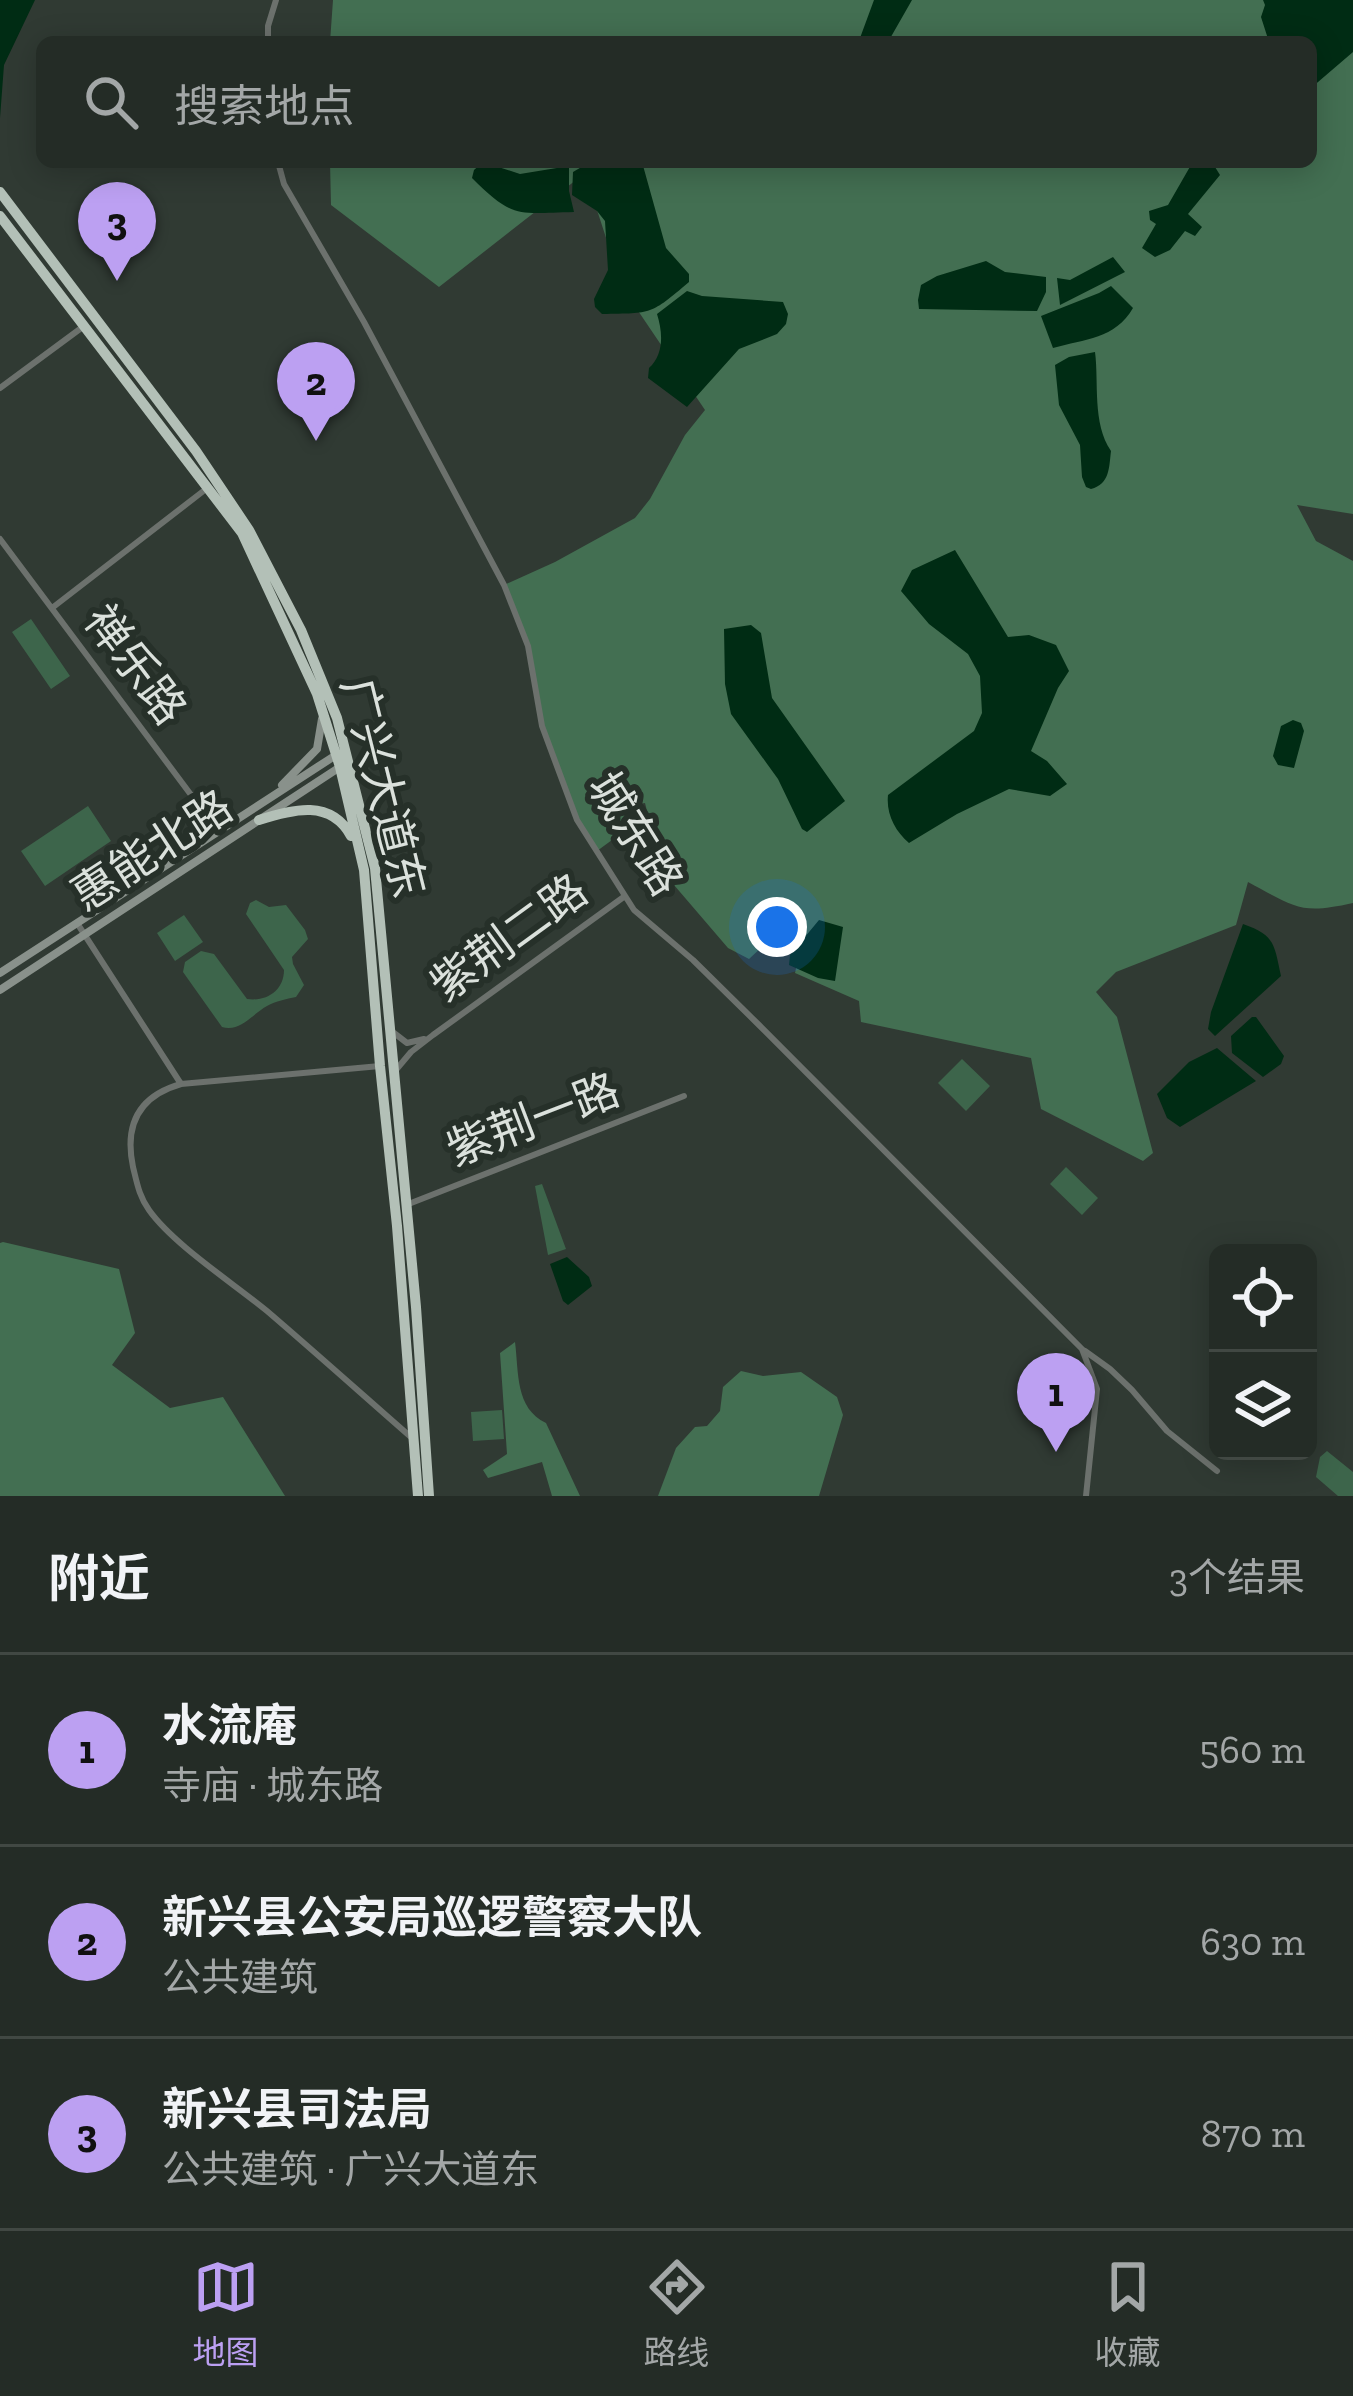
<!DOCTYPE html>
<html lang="zh">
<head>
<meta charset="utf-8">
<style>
  body { margin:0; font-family:"Zilla Slab","Noto Sans SC",serif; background:#303832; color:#f1f3f6 }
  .controls { position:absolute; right:36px; bottom:36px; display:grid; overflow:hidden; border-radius:18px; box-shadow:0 6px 30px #0003 }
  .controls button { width:108px; height:108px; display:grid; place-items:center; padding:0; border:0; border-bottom:3px solid #414843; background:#242c26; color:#f1f3f6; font:60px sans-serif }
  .you { position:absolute; left:777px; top:927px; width:42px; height:42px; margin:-30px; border:9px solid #fff; border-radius:50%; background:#1a73e8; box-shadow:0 0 0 18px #1a73e833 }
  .badge { display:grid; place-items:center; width:78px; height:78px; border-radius:50%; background:#bca0f2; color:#111; font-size:39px; font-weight:700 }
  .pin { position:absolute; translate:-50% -99px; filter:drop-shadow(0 3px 6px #0008) }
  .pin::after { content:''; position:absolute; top:63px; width:42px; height:36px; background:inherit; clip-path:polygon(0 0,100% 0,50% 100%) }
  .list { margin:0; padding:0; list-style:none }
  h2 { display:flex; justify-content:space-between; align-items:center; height:156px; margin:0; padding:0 48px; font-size:51px }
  h2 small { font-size:39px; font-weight:400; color:#a3a7a7 }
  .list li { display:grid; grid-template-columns:78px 1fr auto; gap:36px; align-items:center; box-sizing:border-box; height:192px; padding:0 48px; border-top:3px solid #414843 }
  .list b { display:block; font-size:45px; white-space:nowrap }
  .list p { margin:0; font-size:39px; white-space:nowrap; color:#a3a7a7 }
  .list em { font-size:39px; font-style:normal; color:#a3a7a7 }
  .icon { flex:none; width:66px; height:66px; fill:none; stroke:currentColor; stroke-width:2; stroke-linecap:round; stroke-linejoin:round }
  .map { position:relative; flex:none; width:1353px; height:1496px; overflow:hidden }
  .search { position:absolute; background:#242c26; box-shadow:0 6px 30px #0003; left:36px; right:36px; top:36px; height:132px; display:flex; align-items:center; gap:30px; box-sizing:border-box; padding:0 42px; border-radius:18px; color:#a3a7a7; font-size:45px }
  .sheet { height:732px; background:#242c26 }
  nav { display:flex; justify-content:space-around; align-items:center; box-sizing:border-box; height:168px; border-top:3px solid #414843; background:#242c26; font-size:33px; color:#a3a7a7 }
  nav a { display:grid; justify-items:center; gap:6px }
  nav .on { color:#bca0f2 }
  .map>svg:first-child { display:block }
</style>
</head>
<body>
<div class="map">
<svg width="1353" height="1496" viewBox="0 0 1353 1496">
  <rect width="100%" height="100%" fill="#303a33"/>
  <path fill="#3d654b" d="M31,619L70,676L51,689L12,632Z
    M88,806L111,841L45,886L21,851Z
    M256,900L269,907L286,905L305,930L308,939L292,957L293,964L304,985L296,997C286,999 276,1001 267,1006C251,1015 241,1032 222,1027L183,972L185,962L201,951L214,954L247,999C267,1002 284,990 284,970L246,914L250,903Z
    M184,915L203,942L175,961L157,933Z
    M962,1059L990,1086L966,1111L938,1083Z
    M1066,1167L1098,1198L1082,1215L1050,1184Z
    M542,1184L566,1249L548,1255L535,1186Z
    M502,1410L504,1439L473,1441L471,1412Z
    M1327,1451L1353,1472V1496H1338L1316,1477L1320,1457Z"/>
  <path fill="#436f52" d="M333,0H1353V514L1297,505L1316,541L1353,561V903C1300,915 1295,907 1248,882L1236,925L1116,972L1096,992L1117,1017L1153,1153L1143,1161L1041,1109L1031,1058L861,1022L859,1001L795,973L803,936L781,929L749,959L728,948L662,871L645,803L626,806L627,829L597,851L577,820L542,726L528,646L504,585L555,562L635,518L650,499L685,435L705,410L622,287L585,173L439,287L331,205L330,162H1311V42H330Z
    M3,1242L119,1269L135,1333L112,1365L170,1408L223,1397L285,1496H0V1243Z
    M515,1342C519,1373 515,1408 546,1423L580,1496H552L542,1462L488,1478L483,1470L507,1454L500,1353Z
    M741,1371L763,1376L801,1372L837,1397L843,1415L819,1496H658L676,1448L695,1427L707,1426L720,1411L723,1387Z"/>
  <path fill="#002c14" d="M0,0H35L4,65L0,118Z
    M874,0H912L888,42H862L860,38Z
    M1263,0H1353V52L1311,88V42H1269L1261,17L1265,5Z
    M483,162L520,174L569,166V191L574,212C518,213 514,220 472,178L474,170Z
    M590,162H642L666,248L689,274V282C650,315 653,313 602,314L595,307L594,299L608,270L605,221L597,211L572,195L573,172Z
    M1204,162L1215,167L1220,175L1188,214L1202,227L1195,236L1185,231L1170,250L1155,257L1142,248L1156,224L1150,220L1149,211L1168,205L1191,165Z
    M1113,257L1125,272L1060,305L1057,278L1070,280Z
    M986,261L1005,272L1046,277V292L1037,311L919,309L918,300L921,285L937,276Z
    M1111,286L1133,308C1115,339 1085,339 1053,348L1041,316L1099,293Z
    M687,291L702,296L783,302L788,314L786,324L777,334L739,349L687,407L648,378L649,368C664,354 663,333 657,314Z
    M1095,352C1099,382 1092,423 1111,451C1109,467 1110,484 1091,489L1086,487L1082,477L1080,445L1059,405L1055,365L1069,357Z
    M955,550L1008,637L1029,635L1056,645L1069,671L1058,688L1031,751L1047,761L1067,784L1050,796L1009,789L957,814L909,843C895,831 886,814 888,795L974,731L982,713L980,676L968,654L929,624L901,591L912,570Z
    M751,625L761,633L772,698L845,801L807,832L802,829L778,779L731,714L725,684L724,629Z
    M1293,720L1301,723L1304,731L1294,768L1278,765L1273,756L1281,726Z
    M819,920L843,927L835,981L818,978L789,965L790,955Z
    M1243,924C1275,935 1274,944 1281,976L1215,1036L1208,1029L1211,1012Z
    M1252,1017H1256L1284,1056L1281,1064L1263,1077L1232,1053L1231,1036Z
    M1217,1048L1256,1081L1180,1127L1167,1118L1157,1094L1189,1062Z
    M567,1257L589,1277L592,1286L568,1305L563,1301L550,1264Z"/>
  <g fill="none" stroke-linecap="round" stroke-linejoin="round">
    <path stroke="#6c716d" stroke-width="6" d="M268,42V26L276,0
      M278,162L284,184L364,322L504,585L528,646L542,726L577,820L634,910L693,960L759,1025L1082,1349L1097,1389L1086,1496
      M0,388L84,326
      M0,539L218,831
      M52,608L206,489
      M77,923L181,1084
      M394,1033L407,1043L424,1039
      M380,1066L181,1084C139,1096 124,1124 133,1167C137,1183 139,1196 149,1210C173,1244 233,1283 267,1311C316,1353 364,1396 412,1438
      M395,1071L411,1052L433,1035L625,896
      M406,1205L684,1096
      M1085,1351L1110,1369L1132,1390L1167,1431L1217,1471"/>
    <path stroke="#89918b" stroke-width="8" d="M282,785L317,749L322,719
      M0,973L336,755
      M0,990L340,767"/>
    <path stroke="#b3c0b7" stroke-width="10" d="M0,192L196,451L249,530L301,630L337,718L375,868L416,1307L429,1496
      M0,216L242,533L317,694L340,767L364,870L380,1066L397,1226L418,1496
      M259,820C293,809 331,799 351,836"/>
  </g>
  <g text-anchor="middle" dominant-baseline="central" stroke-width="12" stroke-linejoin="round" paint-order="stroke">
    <g font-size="45" fill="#dbe1dc" stroke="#263029">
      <text transform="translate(135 665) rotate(53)">禅乐路</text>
      <text transform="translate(383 788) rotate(76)">广兴大道东</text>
      <text transform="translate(635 834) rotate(58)">城东路</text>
      <text transform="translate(152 851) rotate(-33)">惠能北路</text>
      <text transform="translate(509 938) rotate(-36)">紫荆二路</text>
      <text transform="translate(533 1120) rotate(-21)">紫荆一路</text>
    </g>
  </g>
</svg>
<div class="controls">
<button><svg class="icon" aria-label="locate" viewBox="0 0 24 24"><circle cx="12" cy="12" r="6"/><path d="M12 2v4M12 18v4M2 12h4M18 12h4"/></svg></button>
<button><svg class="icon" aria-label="layers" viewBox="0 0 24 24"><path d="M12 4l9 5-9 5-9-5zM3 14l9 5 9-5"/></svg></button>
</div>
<div class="you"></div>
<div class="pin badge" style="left:1056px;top:1452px">1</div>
<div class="pin badge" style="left:316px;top:441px">2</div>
<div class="pin badge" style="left:117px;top:281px">3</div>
<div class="search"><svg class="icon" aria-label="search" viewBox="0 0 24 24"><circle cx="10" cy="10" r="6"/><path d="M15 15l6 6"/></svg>搜索地点</div>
</div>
<section class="sheet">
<h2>附近<small>3个结果</small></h2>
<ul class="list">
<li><span class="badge">1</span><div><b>水流庵</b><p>寺庙 · 城东路</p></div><em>560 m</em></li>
<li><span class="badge">2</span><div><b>新兴县公安局巡逻警察大队</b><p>公共建筑</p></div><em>630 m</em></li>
<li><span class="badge">3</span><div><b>新兴县司法局</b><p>公共建筑 · 广兴大道东</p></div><em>870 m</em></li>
</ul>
</section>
<nav>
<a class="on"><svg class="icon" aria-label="map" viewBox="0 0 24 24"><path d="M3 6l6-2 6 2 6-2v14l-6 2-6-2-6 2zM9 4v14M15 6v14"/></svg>地图</a>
<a><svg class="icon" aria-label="directions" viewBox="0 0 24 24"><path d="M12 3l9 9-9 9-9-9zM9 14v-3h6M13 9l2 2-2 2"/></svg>路线</a>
<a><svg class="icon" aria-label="saved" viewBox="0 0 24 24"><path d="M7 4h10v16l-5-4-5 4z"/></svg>收藏</a>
</nav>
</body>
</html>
